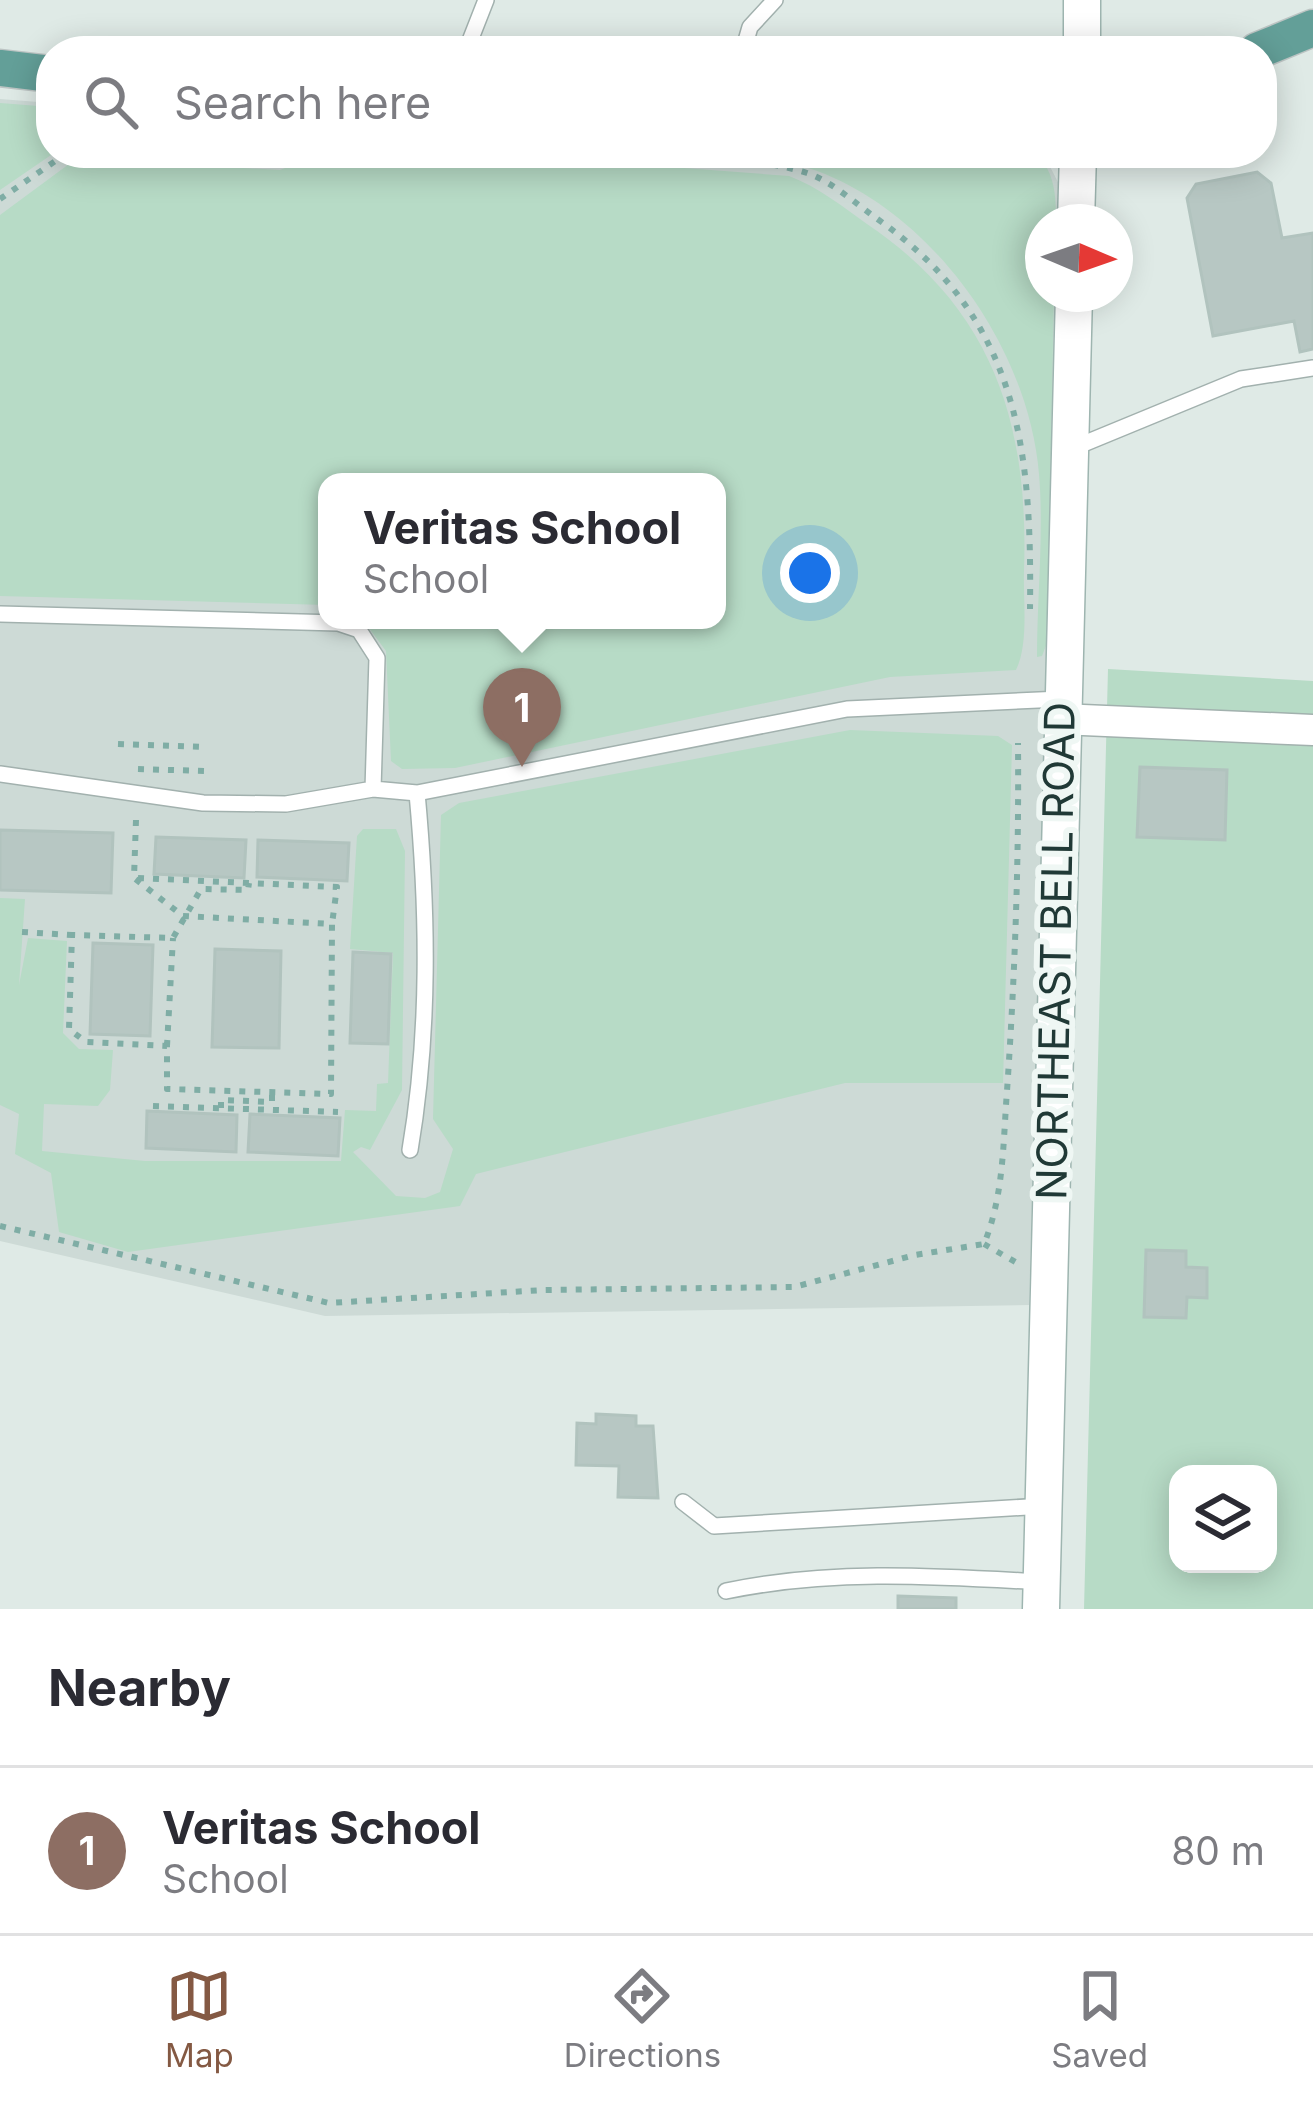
<!DOCTYPE html>
<html lang="en">
<head>
<meta charset="utf-8">
<style>
  body { margin:0; font-family:Inter,sans-serif; background:#f2f2f3; color:#2b2b33 }
  .controls { position:absolute; right:36px; bottom:36px; display:grid; overflow:hidden; border-radius:24px; box-shadow:0 6px 30px #0003 }
  .controls button { width:108px; height:108px; display:grid; place-items:center; padding:0; border:0; border-bottom:3px solid #e1e1e2; background:#fff; color:#2b2b33; font:60px sans-serif }
  .compass { position:absolute; left:1025px; top:204px; width:108px; height:108px; border-radius:50%; background:#fff; box-shadow:0 6px 30px #0003; rotate:92deg }
  .you { position:absolute; left:810px; top:573px; width:42px; height:42px; margin:-30px; border:9px solid #fff; border-radius:50%; background:#1a73e8; box-shadow:0 0 0 18px #1a73e833 }
  .badge { display:grid; place-items:center; width:78px; height:78px; border-radius:50%; background:#845943; color:#fff; font-size:39px; font-weight:700 }
  .pin { position:absolute; translate:-50% -99px; filter:drop-shadow(0 3px 6px #0008) }
  .pin::after { content:''; position:absolute; top:63px; width:42px; height:36px; background:inherit; clip-path:polygon(0 0,100% 0,50% 100%) }
  .popup { position:absolute; left:318px; top:473px; width:408px; height:156px; box-sizing:border-box; display:grid; place-content:center; border-radius:24px; background:#fff; filter:drop-shadow(0 3px 9px #0005); font-size:39px; white-space:nowrap; color:#7c7c81 }
  .popup b { font-size:45px; color:#2b2b33 }
  .popup::after { content:''; position:absolute; left:50%; top:100%; margin-left:-24px; border:24px solid transparent; border-top-color:#fff }
  .list { margin:0; padding:0; list-style:none }
  h2 { display:flex; justify-content:space-between; align-items:center; height:156px; margin:0; padding:0 48px; font-size:51px }
  h2 small { font-size:39px; font-weight:400; color:#7c7c81 }
  .list li { display:grid; grid-template-columns:78px 1fr auto; gap:36px; align-items:center; box-sizing:border-box; height:168px; padding:0 48px; border-top:3px solid #e1e1e2 }
  .list b { display:block; font-size:45px; white-space:nowrap }
  .list p { margin:0; font-size:39px; white-space:nowrap; color:#7c7c81 }
  .list em { font-size:39px; font-style:normal; color:#7c7c81 }
  .icon { flex:none; width:66px; height:66px; fill:none; stroke:currentColor; stroke-width:2; stroke-linecap:round; stroke-linejoin:round }
  .map { position:relative; flex:none; width:1313px; height:1609px; overflow:hidden }
  .search { position:absolute; background:#fff; box-shadow:0 6px 30px #0003; left:36px; right:36px; top:36px; height:132px; display:flex; align-items:center; gap:30px; box-sizing:border-box; padding:0 42px; border-radius:48px; color:#7c7c81; font-size:45px }
  .sheet { height:324px; background:#fff }
  nav { display:flex; justify-content:space-around; align-items:center; box-sizing:border-box; height:168px; border-top:3px solid #e1e1e2; background:#fff; font-size:33px; color:#7c7c81 }
  nav a { display:grid; justify-items:center; gap:6px }
  nav .on { color:#845943 }
  .map>svg:first-child { display:block }
</style>
</head>
<body>
<div class="map">
<svg width="1313" height="1609" viewBox="0 0 1313 1609">
  <rect width="100%" height="100%" fill="#dfeae6"/>
  <path fill="#cddad6" fill-rule="evenodd" d="M0,99L51,103V153H1043L1060,186L1059,222H1043V294H1057L1029,1305L325,1316L0,1241ZM327,482H717V620H327Z"/>
  <path fill="#b7dbc6" fill-rule="evenodd" d="M0,103L51,107L54,153L0,190Z
    M84,153H192L243,168L280,170L325,153H354L355,159L357,153H486L789,176C818,187 842,206 867,224C993,309 1029,423 1024,571C1023,601 1029,643 1016,670L890,677L455,768L402,769L391,761L386,651L363,620H717V482H327V605L0,596V215Z
    M690,153H1037C1055,175 1056,194 1056,222H1043V294H1054L1047,643L1042,656L1037,657C1037,597 1044,533 1039,474C1029,352 939,221 825,174C782,156 735,157 690,153Z
    M1108,669L1313,681V1609H1084ZM1178,1474H1268V1564H1178Z
    M850,730L998,736L1012,745L1003,1083H845L476,1174L460,1206L128,1252L59,1232L51,1173L15,1154L19,1114L0,1105V898L25,899L19,985L28,938L67,941L63,1033L79,1049L113,1050L110,1090L98,1106L44,1104L42,1151L145,1161H341L345,1110L376,1111L377,1084L388,1083L393,953L350,949L357,836L363,829H396L405,851L402,1090L370,1150L361,1147L353,1152L396,1196L425,1198L440,1192L453,1149L433,1119L441,815L459,803Z"/>
  <path fill="#b7c7c3" stroke="#b1c3be" stroke-width="3" d="M1257,172L1271,183L1282,238L1313,233V349L1300,352L1294,321L1213,336L1187,198L1196,184Z
    M1140,767L1227,770L1225,840L1137,837Z
    M0,830L113,833L111,893L0,890Z
    M156,837L246,840L244,878L154,874Z
    M258,840L349,843L347,881L257,877Z
    M93,943L153,945L150,1036L90,1034Z
    M215,949L281,951L279,1048L212,1047Z
    M353,952L391,954L388,1044L350,1043Z
    M147,1111L237,1115L236,1152L146,1148Z
    M250,1114L340,1118L338,1156L248,1152Z
    M1146,1250L1186,1251V1267L1207,1268V1298L1187,1297L1186,1318L1144,1317Z
    M596,1414L636,1416V1426H653L658,1498L618,1497L619,1466L576,1465L577,1423L596,1424Z
    M898,1596L956,1598V1609H898Z"/>
  <g fill="none" stroke-linecap="round" stroke-linejoin="round">
    <defs>
      <path id="lane" d="M466,51L486,0
        M743,51L750,27L775,0
        M1071,449L1241,379L1313,368
        M0,614L338,623L359,630L377,658L373,789
        M0,774L203,803L286,804L373,789L417,793L847,709L1061,699
        M410,1150C430,1032 428,912 417,793
        M683,1502L714,1526L1043,1506
        M726,1591C831,1569 935,1576 1041,1582"/>
      <path id="street" d="M1060,719L1313,730"/>
      <path id="secondary" d="M1082,0V51
        M1076,222L1078,153
        M1041,1609L1074,294"/>
      <path id="primary" d="M1257,51L1313,28
        M0,68L51,74"/>
    </defs>
    <use href="#lane" stroke="#a2b1ae" stroke-width="18"/>
    <use href="#street" stroke="#a2b1ae" stroke-width="33"/>
    <use href="#secondary" stroke="#9eb5b0" stroke-width="39"/>
    <use href="#primary" stroke="#bcc4c3" stroke-width="39"/>
    <path stroke="#7fada5" stroke-width="6" stroke-dasharray="6 9" stroke-linecap="butt" d="M224,153L259,160L302,153
      M623,153C682,158 751,155 807,173C831,181 855,203 876,218C1019,318 1032,448 1030,609
      M0,199L67,153
      M118,744L206,747
      M138,769L205,771
      M136,820L134,878L183,916L332,924L331,1094L167,1089V1046L86,1042L69,1029L72,935L173,938L201,889L248,890L249,883
      M138,878L337,887L332,924
      M22,932L72,935
      M167,1046L173,938
      M153,1106L338,1112
      M221,1108V1100L272,1102V1092
      M0,1226L329,1303L544,1290L794,1287L915,1255L984,1244C1004,1195 1003,1143 1007,1091C1015,974 1019,860 1018,743
      M984,1244L1017,1263"/>
    <use href="#lane" stroke="#fff" stroke-width="15"/>
    <use href="#street" stroke="#fff" stroke-width="30"/>
    <use href="#secondary" stroke="#fff" stroke-width="36"/>
    <use href="#primary" stroke="#639f98" stroke-width="36"/>
  </g>
  <g text-anchor="middle" dominant-baseline="central" stroke-width="12" stroke-linejoin="round" paint-order="stroke">
    <g font-size="42" fill="#203936" stroke="#eff7f4">
      <text transform="translate(1055 951) rotate(-89)">NORTHEAST BELL ROAD</text>
    </g>
  </g>
</svg>
<div class="controls">
<button><svg class="icon" aria-label="layers" viewBox="0 0 24 24"><path d="M12 4l9 5-9 5-9-5zM3 14l9 5 9-5"/></svg></button>
</div>
<svg class="compass" viewBox="-18 -18 36 36"><path d="M0-13l5 13h-10z" fill="#e53935"/><path d="M0 13l5-13h-10z" fill="#7c7c81"/></svg>
<div class="you"></div>
<div class="pin badge" style="left:522px;top:767px;background:#8d6e63">1</div>
<div class="popup"><b>Veritas School</b>School</div>
<div class="search"><svg class="icon" aria-label="search" viewBox="0 0 24 24"><circle cx="10" cy="10" r="6"/><path d="M15 15l6 6"/></svg>Search here</div>
</div>
<section class="sheet">
<h2>Nearby<small></small></h2>
<ul class="list">
<li><span class="badge" style="background:#8d6e63">1</span><div><b>Veritas School</b><p>School</p></div><em>80 m</em></li>
</ul>
</section>
<nav>
<a class="on"><svg class="icon" aria-label="map" viewBox="0 0 24 24"><path d="M3 6l6-2 6 2 6-2v14l-6 2-6-2-6 2zM9 4v14M15 6v14"/></svg>Map</a>
<a><svg class="icon" aria-label="directions" viewBox="0 0 24 24"><path d="M12 3l9 9-9 9-9-9zM9 14v-3h6M13 9l2 2-2 2"/></svg>Directions</a>
<a><svg class="icon" aria-label="saved" viewBox="0 0 24 24"><path d="M7 4h10v16l-5-4-5 4z"/></svg>Saved</a>
</nav>
</body>
</html>
